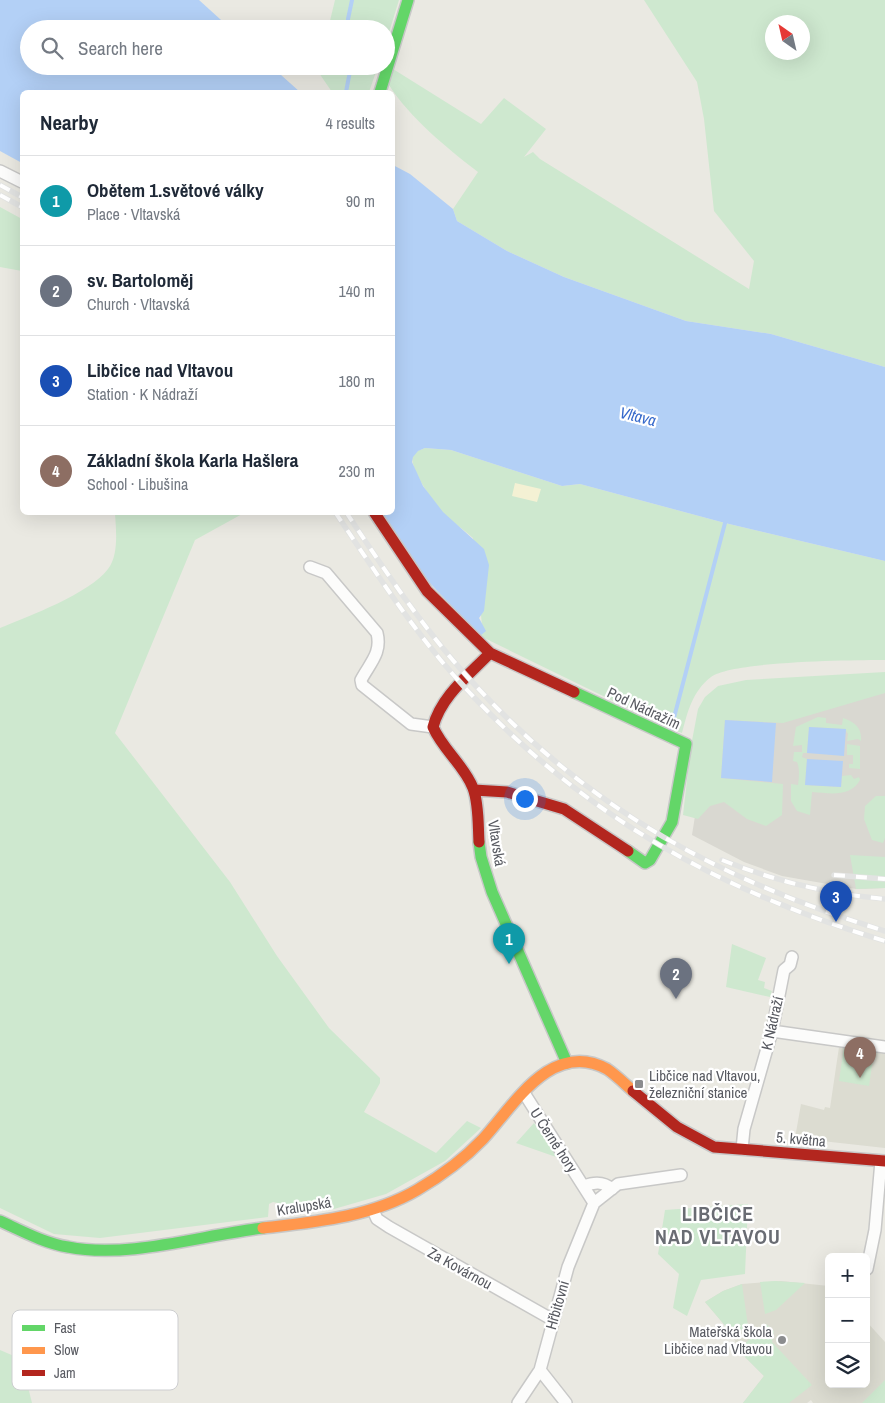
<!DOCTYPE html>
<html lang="en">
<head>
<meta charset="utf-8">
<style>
  body { margin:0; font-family:"Archivo Narrow",sans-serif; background:#f2f2f3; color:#1f2937 }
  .controls { position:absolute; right:15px; bottom:15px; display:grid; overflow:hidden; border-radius:8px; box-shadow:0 5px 20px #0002 }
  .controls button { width:45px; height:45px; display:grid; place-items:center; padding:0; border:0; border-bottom:1px solid #e0e1e3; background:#fff; color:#1f2937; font:25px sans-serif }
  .compass { position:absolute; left:765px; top:15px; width:45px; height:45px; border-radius:50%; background:#fff; box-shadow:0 5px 20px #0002; rotate:326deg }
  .you { position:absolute; left:524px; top:798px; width:18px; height:18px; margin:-12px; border:4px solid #fff; border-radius:50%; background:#1a73e8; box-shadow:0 0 0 8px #1a73e833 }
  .badge { display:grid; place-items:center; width:32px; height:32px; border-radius:50%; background:#2563eb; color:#fff; font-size:16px; font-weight:700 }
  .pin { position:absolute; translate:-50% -41px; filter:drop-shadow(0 1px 2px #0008) }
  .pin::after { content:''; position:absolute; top:26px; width:18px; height:15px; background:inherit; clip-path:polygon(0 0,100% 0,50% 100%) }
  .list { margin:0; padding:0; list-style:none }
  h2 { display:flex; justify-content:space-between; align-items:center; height:65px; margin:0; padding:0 20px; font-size:21px }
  h2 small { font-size:16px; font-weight:400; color:#747a83 }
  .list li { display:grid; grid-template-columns:32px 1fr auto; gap:15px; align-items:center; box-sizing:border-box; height:90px; padding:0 20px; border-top:1px solid #e0e1e3 }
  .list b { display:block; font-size:19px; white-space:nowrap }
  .list p { margin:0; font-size:16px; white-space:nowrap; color:#747a83 }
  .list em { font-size:16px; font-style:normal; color:#747a83 }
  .icon { flex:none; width:28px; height:28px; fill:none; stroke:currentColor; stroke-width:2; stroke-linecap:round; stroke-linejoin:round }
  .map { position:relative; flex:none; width:885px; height:1403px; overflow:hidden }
  .search { position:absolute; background:#fff; box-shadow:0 5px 20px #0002; left:20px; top:20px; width:375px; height:55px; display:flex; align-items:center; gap:12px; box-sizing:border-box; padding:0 18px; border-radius:28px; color:#747a83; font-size:19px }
  .panel { position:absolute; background:#fff; box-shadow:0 5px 20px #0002; left:20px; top:90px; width:375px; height:425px; border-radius:8px }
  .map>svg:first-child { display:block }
</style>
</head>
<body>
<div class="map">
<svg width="885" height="1403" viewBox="0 0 885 1403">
  <rect width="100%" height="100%" fill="#eae9e2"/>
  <path fill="#d9d8d1" d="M885,693V888L856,889L782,876L744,862L692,835L713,702Z"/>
  <path fill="#dcdcd1" d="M839,1047L885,1053V1148L795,1138L801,1104L824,1110L825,1107L830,1108Z
    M781,1281L829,1286V1384H866V1321L885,1342V1403H813L811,1400L807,1403H743L764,1376L738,1350L733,1335L705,1302L723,1291L742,1284Z"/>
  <path fill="#cee8cf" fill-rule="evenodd" d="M335,0H399L386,42V29H328Z
    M644,0H885V367L771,334L686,321L564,277L507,251L457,221L453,209L478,172C448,149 409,117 389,85L393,69L481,124L504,98L546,129L524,157L533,152L540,159L749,289L754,261L714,211L704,119L697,82ZM772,22H802V52H772Z
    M320,66H378L369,92H332L319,73Z
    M0,207L22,219V271L0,267Z
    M425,448L451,450L562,486L580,484L725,523L885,561V660C855,660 731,661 711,677C692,692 688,711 682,733L671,729L480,636L482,625L473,538C463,529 452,522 443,513C435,505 408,467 413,456C415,451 420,450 425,448Z
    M115,513H244L195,540L115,733L230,882L277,956L329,1028L380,1078V1083L364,1112L436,1153L467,1121L481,1128L445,1161L386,1194L334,1209H306L273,1202L269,1204L268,1217L100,1238L54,1234L0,1208V628C29,616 89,594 108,569C119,555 116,530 115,513Z
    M885,672V693L783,723L725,720L721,778L783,784L782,815L766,826L747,819L724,802L710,806L698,819L683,815L691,746L698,709L705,697L718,686L746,680Z
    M818,717L826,718V723L842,725L843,718C855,722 862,728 861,741L858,739L847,741L848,734L845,729L809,727L807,753H803L802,757L807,759L805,785L841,787L842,776L851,775L854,779L859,777L860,780C850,798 829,793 812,792L810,815L797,811L791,801V784L798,785C799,777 800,769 797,762L793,761L794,752H802V745L793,746L796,727Z
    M847,744L860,746V769L849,768V764H853V755H847Z
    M876,796H885V838L883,843L872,840L864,819L865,806Z
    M850,855L885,857V888L856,889Z
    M732,944L766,958L758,980L765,982L764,988L772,991L770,997L726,987Z
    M844,1047L874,1052L869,1086L839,1081Z
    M534,1123L559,1158L516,1143Z
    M748,1204L745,1274L701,1280L687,1316L673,1308L679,1274L658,1254L665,1210Z
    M775,1281L805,1283L776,1310L765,1314L760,1282Z
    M742,1284L748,1326L733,1335L705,1302L723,1291Z
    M766,1324L774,1331L772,1342L812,1385L789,1403H743L764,1376L738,1350Z
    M0,1350L21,1359L32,1403H0Z
    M885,1380V1403H862Z"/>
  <path fill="#f4f1d4" d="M515,483L541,489L537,502L512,496Z"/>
  <path fill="#b3d0f6" d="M0,0H199L231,29H29V66H271L300,92H22V163L0,151Z
    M393,165L410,174L453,209L457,221L507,251L564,277L686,321L771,334L885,367V561L725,523L580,484L562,486L451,450L425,448L418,451L413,457L412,462L423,486L443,512L484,549L489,565L484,611L479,618L486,631L480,636L426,579L382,513L392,512Z
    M725,720L776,723L772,782L721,778Z
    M809,727L846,729L844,756L807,753Z
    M807,759L843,761L841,787L805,785Z"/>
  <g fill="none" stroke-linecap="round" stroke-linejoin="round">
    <path stroke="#b3d0f6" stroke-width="4" d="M348,29V19L352,0
      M346,92L351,66
      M671,729L725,523"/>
    <defs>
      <path id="street" d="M0,171L22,182
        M310,567L326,573L377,633C382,653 370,663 361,680L362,685L411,724L433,727
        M772,1031L885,1047
        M524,1093L594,1203
        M742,1149L744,1129L772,1031L784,970L790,965L792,957
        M584,1186C594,1182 603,1181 612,1189
        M594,1203L618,1184L681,1175
        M373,1210L377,1219L389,1227L553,1320
        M867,1269L875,1230L881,1161
        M540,1370L566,1403
        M518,1403L540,1370L568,1267L594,1203"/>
      <path id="fast" d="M380,92L408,0
        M574,692L686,744L672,822L650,860L645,863L628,851
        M479,842L481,857L492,892L567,1063
        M0,1221C22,1231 44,1243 68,1247C129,1259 202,1235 263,1228"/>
      <path id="slow" d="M263,1228C315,1222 371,1217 417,1190C441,1176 464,1159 483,1139C514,1105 552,1039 607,1069C616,1075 625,1084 633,1091"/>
      <path id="jam" d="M374,512L427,591L490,653L574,692
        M474,790L507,792L564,809L628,851
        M479,842C478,826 479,804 473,788C464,765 443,750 433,727C441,696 469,675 490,653
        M633,1091L677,1127L714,1147L885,1161"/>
    </defs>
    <use href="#street" stroke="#c8c8c7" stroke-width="14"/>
    <use href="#fast" stroke="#c8c8c8" stroke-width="14"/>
    <use href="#slow" stroke="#c8c8c8" stroke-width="14"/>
    <use href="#jam" stroke="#c8c8c8" stroke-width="14"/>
    <use href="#street" stroke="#fcfcfb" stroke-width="11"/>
    <use href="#fast" stroke="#63d668" stroke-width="11"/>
    <use href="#slow" stroke="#ff974d" stroke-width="11"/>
    <use href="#jam" stroke="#b3261e" stroke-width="11"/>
    <defs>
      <path id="rail" d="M0,185L22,197
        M0,195L22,207
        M335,512C377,574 417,637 468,691C585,817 722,892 885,941
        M346,512C386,572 426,633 475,685C590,810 724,882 885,931
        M722,860C775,881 828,894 885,899
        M834,875L885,879"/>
    </defs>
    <use href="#rail" stroke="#e2e3e2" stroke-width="5.5"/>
    <use href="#rail" stroke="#fff" stroke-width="4" stroke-dasharray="11" stroke-linecap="butt"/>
  </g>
  <g fill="#8b8c8e" stroke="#fff" stroke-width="2">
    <rect x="634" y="1079" width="10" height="10" rx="2.5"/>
    <circle cx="782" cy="1340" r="5"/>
  </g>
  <g text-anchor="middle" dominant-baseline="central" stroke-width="4.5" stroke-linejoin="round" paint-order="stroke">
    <g font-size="15" fill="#585a61" stroke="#fff">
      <text transform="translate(644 708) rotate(25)">Pod Nádražím</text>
      <text transform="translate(497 843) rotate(81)">Vltavská</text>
      <text transform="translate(772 1023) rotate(-77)">K Nádraží</text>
      <text transform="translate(801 1139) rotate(5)">5. května</text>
      <text transform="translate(554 1140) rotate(57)">U Černé hory</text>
      <text transform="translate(304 1206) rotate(-9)">Kralupská</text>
      <text transform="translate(460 1268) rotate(29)">Za Kovárnou</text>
      <text transform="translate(557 1305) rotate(-74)">Hřbitovní</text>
    </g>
    <g font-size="15" fill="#585a61" stroke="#fff" text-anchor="start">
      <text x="649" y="1075">Libčice nad Vltavou,<tspan x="649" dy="17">železniční stanice</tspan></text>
      <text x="772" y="1331" text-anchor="end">Mateřská škola<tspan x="772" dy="17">Libčice nad Vltavou</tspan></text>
    </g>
    <g font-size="16" font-style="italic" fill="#3669cb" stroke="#fff">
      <text transform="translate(638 416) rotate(14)">Vltava</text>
    </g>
    <g font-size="20" font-weight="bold" letter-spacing="1" fill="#696c73" stroke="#fff">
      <text x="718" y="1213">LIBČICE<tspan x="718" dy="23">NAD VLTAVOU</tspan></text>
    </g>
  </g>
  <rect x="12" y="1310" width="166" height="80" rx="8" fill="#fff" stroke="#cdced0" stroke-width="1"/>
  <rect x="22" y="1325" width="23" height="6" fill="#63d668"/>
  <rect x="22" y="1347" width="23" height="7" fill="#ff974d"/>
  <rect x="22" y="1370" width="23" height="6" fill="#b3261e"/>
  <g font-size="14" fill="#585a61">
    <text x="54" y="1333">Fast</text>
    <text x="54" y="1355">Slow</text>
    <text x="54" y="1378">Jam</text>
  </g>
</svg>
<div class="controls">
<button>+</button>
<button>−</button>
<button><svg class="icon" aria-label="layers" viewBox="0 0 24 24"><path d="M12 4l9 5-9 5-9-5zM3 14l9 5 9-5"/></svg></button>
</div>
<svg class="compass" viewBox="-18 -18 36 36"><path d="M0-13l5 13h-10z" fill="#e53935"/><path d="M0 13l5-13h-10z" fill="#747a83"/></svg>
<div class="you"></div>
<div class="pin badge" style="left:509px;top:964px;background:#0f9aa8">1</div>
<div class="pin badge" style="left:676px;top:999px;background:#6b7280">2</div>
<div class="pin badge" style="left:836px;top:922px;background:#1a4fb4">3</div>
<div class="pin badge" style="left:860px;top:1078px;background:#8d6e63">4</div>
<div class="search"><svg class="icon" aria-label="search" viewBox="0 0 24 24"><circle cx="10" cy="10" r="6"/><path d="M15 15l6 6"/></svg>Search here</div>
<section class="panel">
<h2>Nearby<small>4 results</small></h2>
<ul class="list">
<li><span class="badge" style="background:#0f9aa8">1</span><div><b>Obětem 1.světové války</b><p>Place · Vltavská</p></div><em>90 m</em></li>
<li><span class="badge" style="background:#6b7280">2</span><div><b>sv. Bartoloměj</b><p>Church · Vltavská</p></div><em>140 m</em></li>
<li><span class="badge" style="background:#1a4fb4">3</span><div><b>Libčice nad Vltavou</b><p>Station · K Nádraží</p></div><em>180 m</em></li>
<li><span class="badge" style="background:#8d6e63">4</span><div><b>Základní škola Karla Hašlera</b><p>School · Libušina</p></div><em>230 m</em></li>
</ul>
</section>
</div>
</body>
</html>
